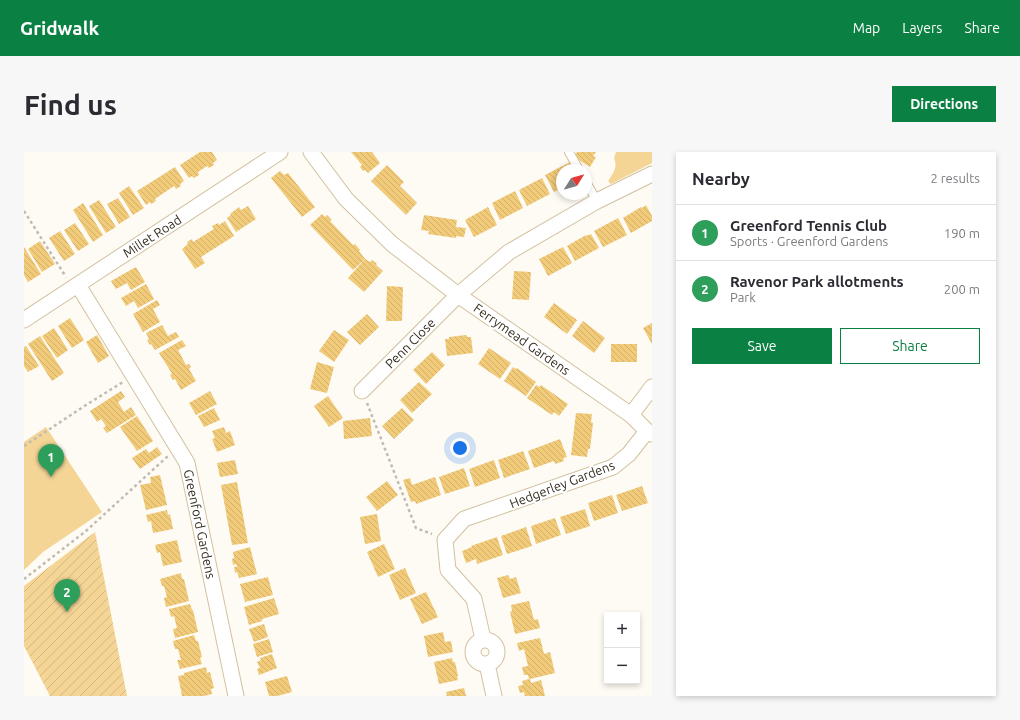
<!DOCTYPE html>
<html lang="en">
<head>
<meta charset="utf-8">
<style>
  body { margin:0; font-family:Ubuntu,sans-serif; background:#f7f7f7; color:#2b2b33 }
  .controls { position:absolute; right:12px; bottom:12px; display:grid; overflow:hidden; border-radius:0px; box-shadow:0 2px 6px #0003 }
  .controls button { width:36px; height:36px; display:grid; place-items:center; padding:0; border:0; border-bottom:1px solid #e1e1e2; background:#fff; color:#2b2b33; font:20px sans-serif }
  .compass { position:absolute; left:532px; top:12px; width:36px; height:36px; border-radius:50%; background:#fff; box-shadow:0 2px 6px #0003; rotate:53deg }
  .you { position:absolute; left:436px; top:296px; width:14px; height:14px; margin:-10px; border:3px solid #fff; border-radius:50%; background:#1a73e8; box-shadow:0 0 0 6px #1a73e833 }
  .badge { display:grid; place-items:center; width:26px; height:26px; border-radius:50%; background:#0b8043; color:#fff; font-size:13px; font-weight:700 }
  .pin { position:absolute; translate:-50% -33px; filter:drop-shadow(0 1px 2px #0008) }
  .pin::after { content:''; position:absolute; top:21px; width:14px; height:12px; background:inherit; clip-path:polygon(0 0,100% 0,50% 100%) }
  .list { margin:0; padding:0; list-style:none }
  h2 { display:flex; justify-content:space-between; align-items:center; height:52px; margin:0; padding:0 16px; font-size:17px }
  h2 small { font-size:13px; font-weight:400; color:#7c7c81 }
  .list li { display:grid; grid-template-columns:26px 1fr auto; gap:12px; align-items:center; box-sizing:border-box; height:56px; padding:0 16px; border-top:1px solid #e1e1e2 }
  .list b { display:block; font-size:15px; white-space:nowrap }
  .list p { margin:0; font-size:13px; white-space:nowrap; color:#7c7c81 }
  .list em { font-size:13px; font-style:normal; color:#7c7c81 }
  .actions { display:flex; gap:8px; padding:12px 16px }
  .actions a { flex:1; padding:9px 0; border:1px solid #0b8043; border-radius:0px; text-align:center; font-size:14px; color:#0b8043 }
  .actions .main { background:#0b8043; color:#fff }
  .map { position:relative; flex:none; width:628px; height:544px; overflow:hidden; border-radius:0px }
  header { display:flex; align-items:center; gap:24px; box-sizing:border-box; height:56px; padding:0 20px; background:#0b8043; color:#fff }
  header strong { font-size:19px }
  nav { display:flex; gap:22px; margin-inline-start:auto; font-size:14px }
  .intro { display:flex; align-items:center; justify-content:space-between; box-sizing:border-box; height:96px; padding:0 24px }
  h1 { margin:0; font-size:28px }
  .button { padding:10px 18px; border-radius:0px; background:#0b8043; color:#fff; font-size:14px; font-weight:700 }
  main { display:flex; gap:24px; padding:0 24px }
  aside { flex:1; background:#fff; border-radius:0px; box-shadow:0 2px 6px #0003 }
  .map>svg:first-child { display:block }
</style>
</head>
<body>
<header>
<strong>Gridwalk</strong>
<nav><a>Map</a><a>Layers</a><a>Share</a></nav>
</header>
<div class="intro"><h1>Find us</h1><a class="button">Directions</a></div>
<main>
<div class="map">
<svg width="628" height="544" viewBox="0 0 628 544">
  <defs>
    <pattern id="garden-furrows" width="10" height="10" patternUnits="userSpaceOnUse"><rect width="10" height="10" fill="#f4d596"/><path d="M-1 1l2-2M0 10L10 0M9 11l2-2" fill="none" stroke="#d2b781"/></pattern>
    <pattern id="building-back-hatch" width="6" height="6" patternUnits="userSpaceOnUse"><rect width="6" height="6" fill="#f2cb7a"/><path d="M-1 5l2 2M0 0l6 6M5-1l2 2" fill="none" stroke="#d0af69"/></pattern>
  </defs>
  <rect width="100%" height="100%" fill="#fefbf4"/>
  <path fill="#f4d596" d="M592,0H628V11L587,32L584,29C589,22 594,15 590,6Z
    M22,275L78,360L19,400L0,418V290Z"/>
  <path fill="url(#garden-furrows)" d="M71,380L103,544H26L0,494V434Z"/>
  <path fill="url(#building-back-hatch)" d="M176,0H188L193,8L189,11L190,13L185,16L183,14L174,20L175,23L170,26L168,24L165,26L156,13Z
    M327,0H348L356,11L344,21L341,18L339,19L336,15L338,13Z
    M553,0H572L569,4L572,5L566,15L550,5Z
    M546,10L550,18H538V36L530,40L521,23Z
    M363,13L380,30L376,34L393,51L382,63L347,29Z
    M151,15L160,29L156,32L157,34L152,37L150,34L131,47L132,49L127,52L126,50L122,53L113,39Z
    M256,19L260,23L264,21L291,55L278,65L247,26Z
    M518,26L526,42L503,54L495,38Z
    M105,34L120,56L109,63L95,41Z
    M491,39L499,56L476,68L468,51Z
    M94,46L106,65L95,72L83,52Z
    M75,48L92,75L82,81L65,54Z
    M59,51L79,83L69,90L49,58Z
    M622,53L628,64V69L607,81L599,66L617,55L618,56Z
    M224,54L232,67L212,80L203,66L207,63L206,62L215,55L217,58Z
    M464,55L473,73L450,85L441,68Z
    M298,62L301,65L303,63L308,68L306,69L329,93L331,92L336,98L335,99L341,107L329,118L286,73Z
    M400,63L433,68L432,75L442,76L440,85L432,84V86L404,82L405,79L397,78Z
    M594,66L603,83L579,95L570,79Z
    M201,69L210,84L177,105L181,111L171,117L158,97L164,92L163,90L168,87L169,90L190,77L188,74L194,71L195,73Z
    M51,71L65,92L54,99L40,78Z
    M36,79L51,102L40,109L25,86Z
    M567,82L575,96L551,109L543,94L562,83V84Z
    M16,89L31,112L18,120L4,97Z
    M0,95L17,122L4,130L0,123Z
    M539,95L548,111L524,124L515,107Z
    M341,107L346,110L348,108L353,112L352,113L359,119L340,140L324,126Z
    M112,115L121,130L107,138L103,131L92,137L87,129Z
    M490,119L507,120L505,148L488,147Z
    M122,132L130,147L114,156L110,149L102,154L97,146Z
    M363,134L379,135L378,169H362Z
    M133,148L136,153L129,157L136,170L119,180L109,162Z
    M530,151L553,168L543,182L520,165Z
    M343,162L355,175L336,193L323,180Z
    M46,166L60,188L48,196L34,174Z
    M559,169L581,186L570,201L548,184Z
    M628,171V192L619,176Z
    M138,173L144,184L152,180L155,185L131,198L127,192L126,193L123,188L125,187L122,181Z
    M30,176L44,198L33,206L18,184Z
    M310,178L325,188L310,210L295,199Z
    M73,183L85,204L74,211L62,190Z
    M442,183L443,185H447L449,201L423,204L421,187H425V185Z
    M16,184L40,221L28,229L4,192Z
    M158,188L162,194L154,198L162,213L165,212L167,215L165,217L172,229L157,238L151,227L149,228L146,223L148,222L147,220L135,201Z
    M587,192H613V210H587Z
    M2,194L15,214L4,220L0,214V195Z
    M465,196L487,211L476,227L454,212Z
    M408,200L421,213L402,232L389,218Z
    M293,210L310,215L303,241L286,237Z
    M489,215L492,217L493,216L512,230L502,244L480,229Z
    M395,230L408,242L388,261L376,248Z
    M512,233L516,235L517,233L544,252L535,264L530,260L528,263L503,246Z
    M97,239L101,245L94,250L100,260L107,255L112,263L83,281L79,276L82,274L77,267L73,270L66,259Z
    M186,239L193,252L172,263L165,251Z
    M304,244L319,266L305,275L290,254Z
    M190,256L196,268L180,275L174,264Z
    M378,256L390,268L370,287L358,274Z
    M552,261L568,262L567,270L569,271L566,297H564L563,305L547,303Z
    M113,264L129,289L113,299L96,275Z
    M346,266L348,284L320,287L319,269Z
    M200,275L202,281L206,279L211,293L193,300L188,287L191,286L188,279Z
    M536,287L543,305L539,306L540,309L531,312L530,309L510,316L504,299Z
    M133,295L138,302L116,317L108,306L122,297L125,301Z
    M499,299L506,317L480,326L474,308Z
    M211,308L214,322L196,325L193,311Z
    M470,308L476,326L451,335L445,317Z
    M440,316L446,334L421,342L415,325Z
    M136,323L143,353L122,358L116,333L127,331L126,325Z
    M411,325L417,343L392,352L391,349L387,350L379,328L386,326L388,333Z
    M363,329L374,343L353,359L342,345Z
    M213,330L224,391L208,393L197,333Z
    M618,334L624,351L598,359L592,343Z
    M588,343L594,361L570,369L564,351Z
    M561,357L566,374L542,382L536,365Z
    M143,358L144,363L146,362L149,377L129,381L127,369L124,370L122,363Z
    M353,362L357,389L341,392L336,365Z
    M531,366L537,383L512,392L507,374Z
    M502,375L508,394L483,402L477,384Z
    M473,385L479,403L453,412L452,407L442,411L438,399L448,395L447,394Z
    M153,388L158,410L139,414L136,400L133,401L131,393Z
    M360,392L371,417L354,425L343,400Z
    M226,395L233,422L215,426L213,420L211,421L210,415H213L212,412L209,413L208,407L210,406L209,400Z
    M381,416L392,441L376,448L365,423Z
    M157,421L158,427H160L165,449L142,455L140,446L143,445L140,434H138L136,427Z
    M484,423L486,427L492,425L497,441L479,446L473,426Z
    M244,425L249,443L221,450L216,432Z
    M402,440L414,465L398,472L386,447Z
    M250,446L255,462L238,467V469L225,473L220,455Z
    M505,449L510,468L514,467L516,476L491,482L486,460L488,459L487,453Z
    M166,452L168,458H169L174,480L151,486L149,477L153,476L150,464L147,465L145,457Z
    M240,472L244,485L230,490L225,477Z
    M419,480L421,490L427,489L429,500L404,505L400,484Z
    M170,483L172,489H174L178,505L176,506L178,512L156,517L153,508H157L154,497H151L149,489Z
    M516,486L520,502L526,500L531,521L506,527L507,531L517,528L521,544H501L500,540L496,541L494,534L499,533L498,529L505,527L504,523H500L498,515L504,514L500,497L495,499L493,491Z
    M245,487L249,500L233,505L229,492Z
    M248,502L253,516L235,523L233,517L236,516L233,510L237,508L236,506Z
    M428,506L429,510H431L434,524H433L434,528L415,532L410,510Z
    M182,515L183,521L186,520L190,536L187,537L188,542L180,544H158L154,524L160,523V521Z
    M263,524L268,540L253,544H245L241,530Z
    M440,536L442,544H423L422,540Z"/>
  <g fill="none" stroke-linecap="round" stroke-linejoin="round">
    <defs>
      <path id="lane" d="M545,0L555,18
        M562,30L573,49"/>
      <path id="street" d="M287,0L322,47L368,92L434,143L607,263L623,279L628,282
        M54,133L163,311L212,544
        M0,168L256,0
        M338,239L434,143L485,100L573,49L628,22
        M607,263L628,235
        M459,487L450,447L424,418L421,388L440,367L589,315L605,302L623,279
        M449 500a12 12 0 1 1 24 0a12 12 0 1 1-24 0Z
        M463,512L470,544"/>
    </defs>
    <use href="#lane" stroke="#d2c19f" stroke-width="10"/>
    <use href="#street" stroke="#d2c19f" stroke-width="17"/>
    <path stroke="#c1bcb3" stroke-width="2.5" stroke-dasharray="3 3" stroke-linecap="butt" d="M0,59L42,125
      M343,251L392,376L408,382
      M0,294L62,253L99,230
      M0,427L62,379L144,304"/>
    <use href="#lane" stroke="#fff" stroke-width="8"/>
    <use href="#street" stroke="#fff" stroke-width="15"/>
  </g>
  <g text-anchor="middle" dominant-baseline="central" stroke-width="4" stroke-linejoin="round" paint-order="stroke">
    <g font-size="13" fill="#352e21" stroke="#fff">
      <text transform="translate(128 84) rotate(-33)">Millet Road</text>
      <text transform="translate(498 187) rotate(35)">Ferrymead Gardens</text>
      <text transform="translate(386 191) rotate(-45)">Penn Close</text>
      <text transform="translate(538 332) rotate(-21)">Hedgerley Gardens</text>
      <text transform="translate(176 372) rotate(78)">Greenford Gardens</text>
    </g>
  </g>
</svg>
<div class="controls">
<button>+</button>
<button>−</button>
</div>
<svg class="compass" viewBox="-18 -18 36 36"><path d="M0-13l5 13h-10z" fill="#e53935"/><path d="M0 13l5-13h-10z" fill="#7c7c81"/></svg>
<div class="you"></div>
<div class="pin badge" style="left:27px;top:325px;background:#2e9e5b">1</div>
<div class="pin badge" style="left:43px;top:460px;background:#2e9e5b">2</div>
</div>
<aside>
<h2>Nearby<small>2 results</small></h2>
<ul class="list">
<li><span class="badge" style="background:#2e9e5b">1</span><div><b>Greenford Tennis Club</b><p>Sports · Greenford Gardens</p></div><em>190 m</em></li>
<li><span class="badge" style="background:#2e9e5b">2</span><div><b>Ravenor Park allotments</b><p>Park</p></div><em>200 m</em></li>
</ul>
<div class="actions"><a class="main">Save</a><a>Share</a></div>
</aside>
</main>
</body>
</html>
